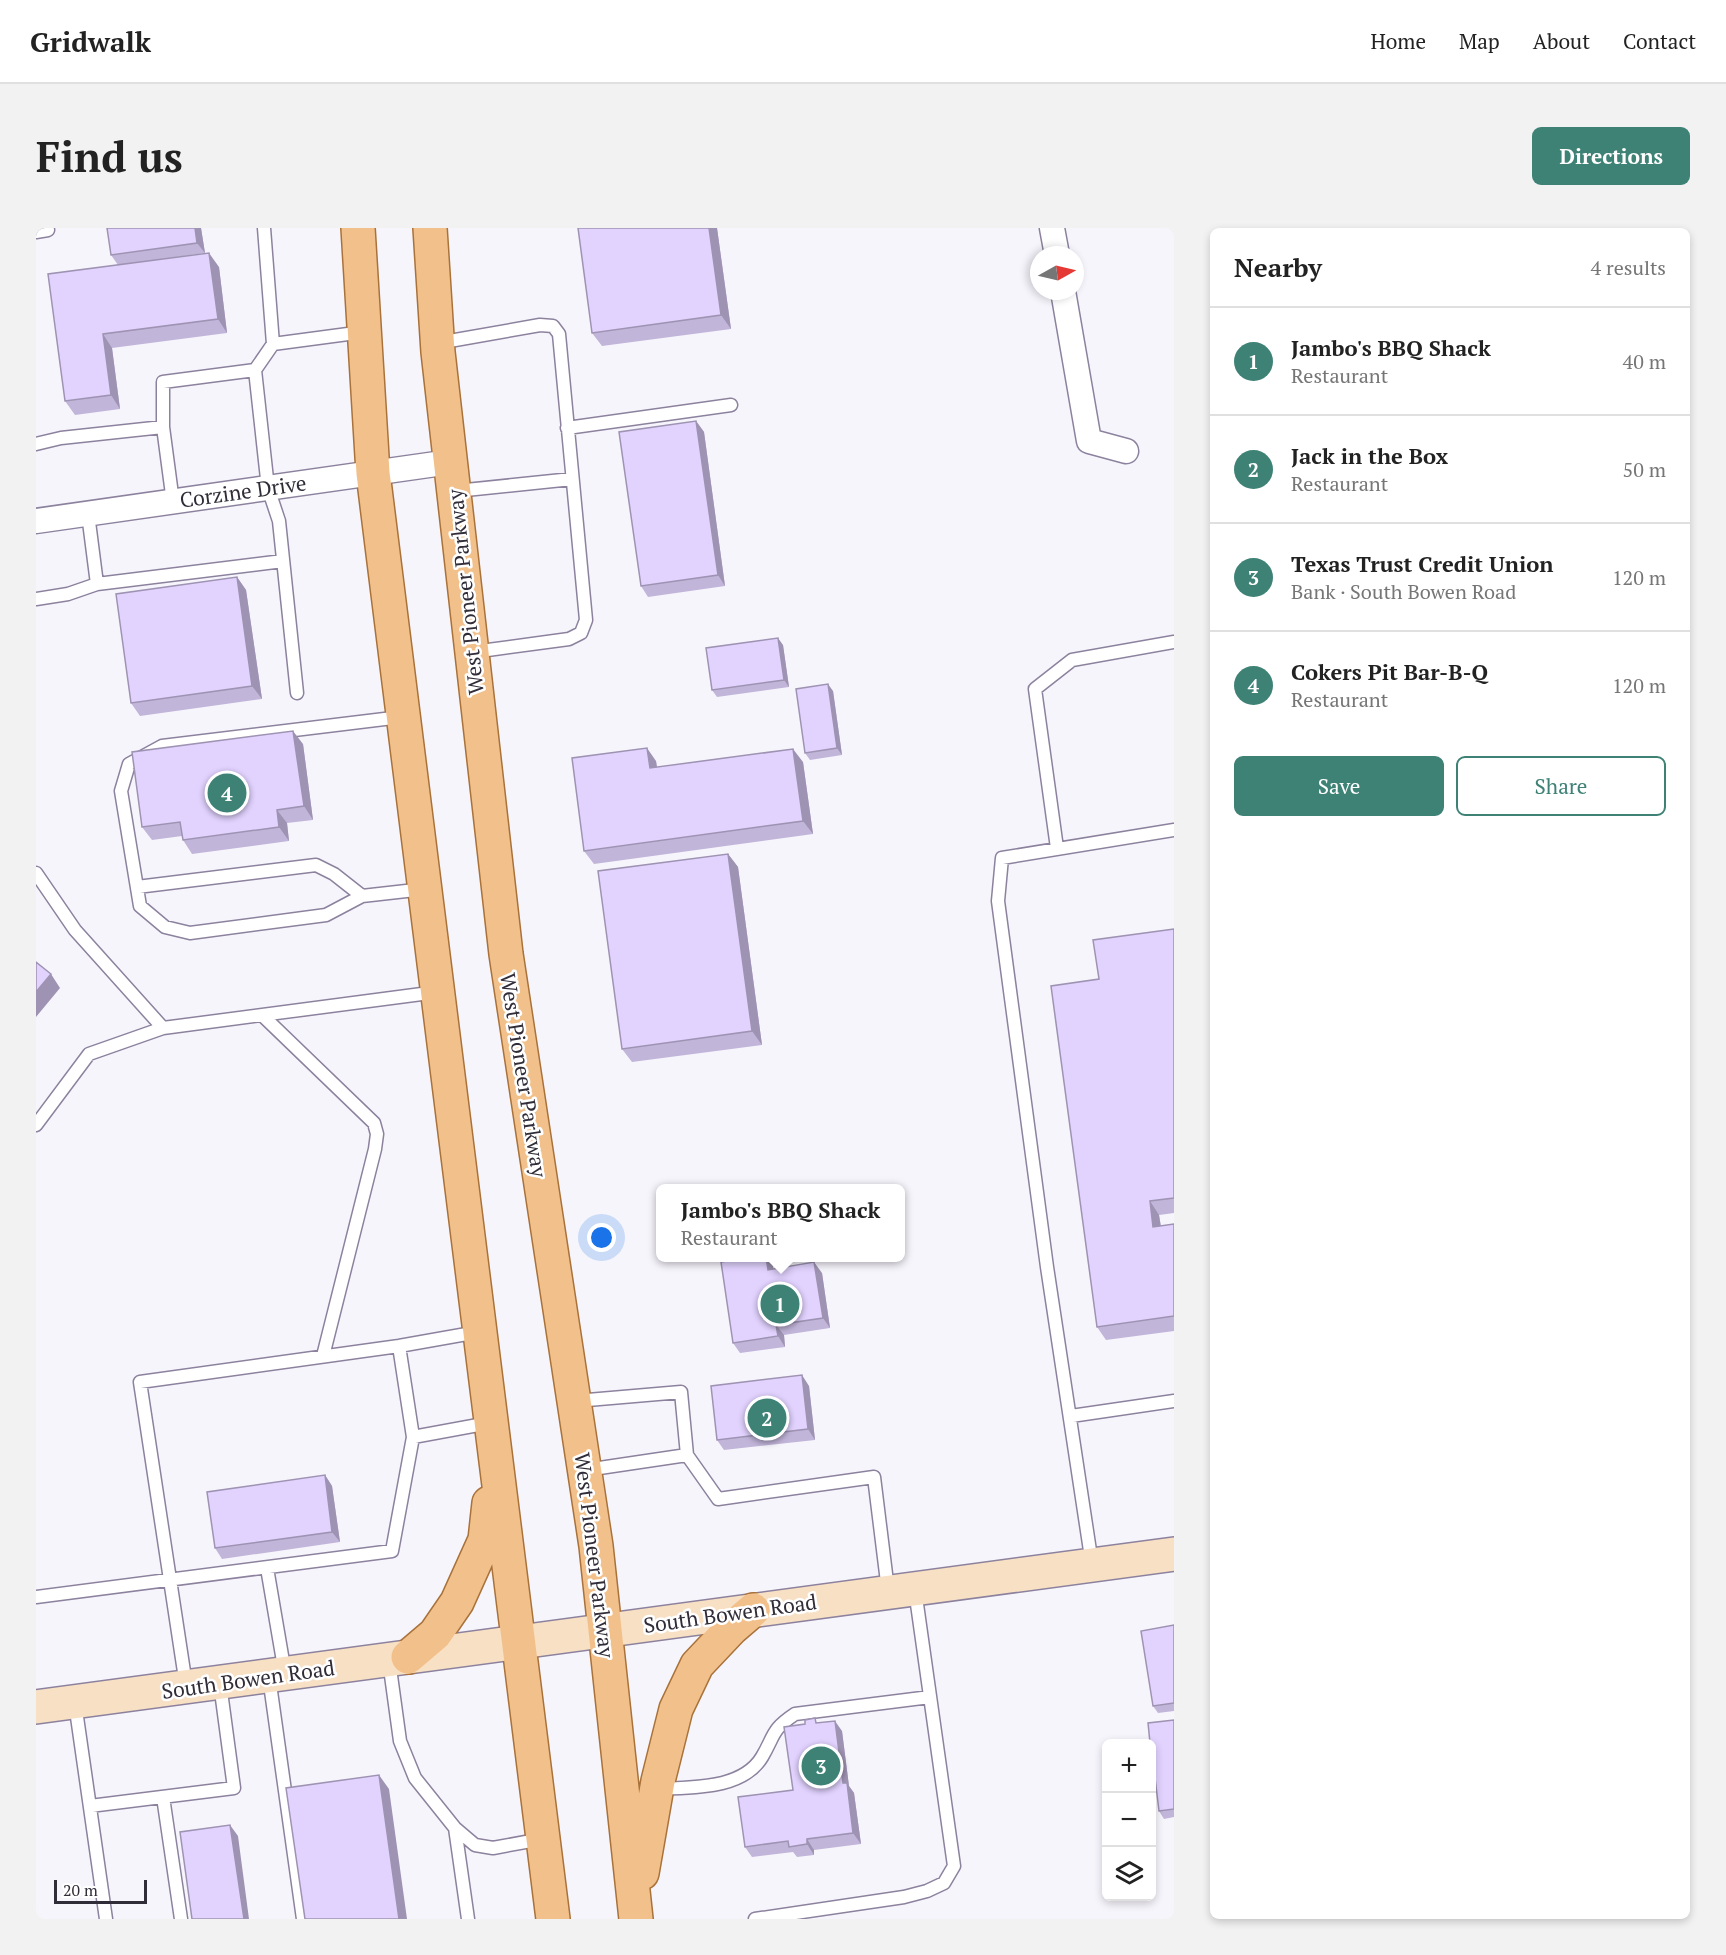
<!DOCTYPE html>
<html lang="en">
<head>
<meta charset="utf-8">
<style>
  body { margin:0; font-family:"PT Serif",serif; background:#f2f2f2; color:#222 }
  .controls { position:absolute; right:18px; bottom:18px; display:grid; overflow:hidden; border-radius:9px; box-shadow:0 3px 9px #0003 }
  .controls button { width:54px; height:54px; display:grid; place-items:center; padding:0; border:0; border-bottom:2px solid #e0e0e0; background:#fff; color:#222; font:30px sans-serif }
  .compass { position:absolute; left:994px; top:18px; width:54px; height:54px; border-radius:50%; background:#fff; box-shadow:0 3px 9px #0003; rotate:82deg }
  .scale { position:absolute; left:18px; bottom:15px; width:93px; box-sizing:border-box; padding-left:6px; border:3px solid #312d38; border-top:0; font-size:16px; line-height:21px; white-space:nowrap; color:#312d38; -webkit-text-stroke:4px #fff; paint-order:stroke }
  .you { position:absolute; left:566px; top:1010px; width:21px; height:21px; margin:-15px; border:4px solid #fff; border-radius:50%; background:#1a73e8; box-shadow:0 0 0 9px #1a73e833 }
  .badge { display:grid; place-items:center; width:39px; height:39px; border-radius:50%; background:#3e8276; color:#fff; font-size:20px; font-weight:700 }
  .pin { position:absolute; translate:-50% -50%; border:3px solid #fff; box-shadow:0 2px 6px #0006 }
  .popup { position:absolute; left:620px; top:956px; width:249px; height:78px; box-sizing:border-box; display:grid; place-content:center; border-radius:9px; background:#fff; filter:drop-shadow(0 2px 4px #0005); font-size:20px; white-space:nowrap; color:#767676 }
  .popup b { font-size:22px; color:#222 }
  .popup::after { content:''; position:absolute; left:50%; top:100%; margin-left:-12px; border:12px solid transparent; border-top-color:#fff }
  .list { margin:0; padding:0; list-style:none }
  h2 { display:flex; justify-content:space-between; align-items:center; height:78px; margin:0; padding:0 24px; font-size:26px }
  h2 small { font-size:20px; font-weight:400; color:#767676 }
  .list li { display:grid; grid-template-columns:39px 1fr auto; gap:18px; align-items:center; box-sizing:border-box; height:108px; padding:0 24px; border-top:2px solid #e0e0e0 }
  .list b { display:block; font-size:22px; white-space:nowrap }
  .list p { margin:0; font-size:20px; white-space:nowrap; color:#767676 }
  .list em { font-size:20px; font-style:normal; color:#767676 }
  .actions { display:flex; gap:12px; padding:18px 24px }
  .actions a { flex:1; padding:14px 0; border:2px solid #3e8276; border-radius:9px; text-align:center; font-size:21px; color:#3e8276 }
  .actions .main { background:#3e8276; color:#fff }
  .icon { flex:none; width:33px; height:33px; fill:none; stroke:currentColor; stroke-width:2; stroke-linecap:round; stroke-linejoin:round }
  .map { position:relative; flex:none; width:1138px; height:1691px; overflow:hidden; border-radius:9px }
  header { display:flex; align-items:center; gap:36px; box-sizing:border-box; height:84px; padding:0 30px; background:#fff; border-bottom:2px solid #e0e0e0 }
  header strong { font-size:28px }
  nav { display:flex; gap:33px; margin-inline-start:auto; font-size:21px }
  .intro { display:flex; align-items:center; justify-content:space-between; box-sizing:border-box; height:144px; padding:0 36px }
  h1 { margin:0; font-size:42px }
  .button { padding:15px 27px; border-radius:9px; background:#3e8276; color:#fff; font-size:21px; font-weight:700 }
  main { display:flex; gap:36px; padding:0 36px }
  aside { flex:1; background:#fff; border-radius:9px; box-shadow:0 3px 9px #0003 }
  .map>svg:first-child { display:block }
</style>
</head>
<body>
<header>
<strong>Gridwalk</strong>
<nav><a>Home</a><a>Map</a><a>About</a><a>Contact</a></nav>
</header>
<div class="intro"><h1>Find us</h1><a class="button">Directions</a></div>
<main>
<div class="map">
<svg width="1138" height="1691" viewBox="0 0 1138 1691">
  <rect width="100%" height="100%" fill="#f7f5fc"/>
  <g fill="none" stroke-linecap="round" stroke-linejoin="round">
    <defs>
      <path id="service" d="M228,0L237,116L219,142L232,260L243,293L261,465
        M0,4L12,2L11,0
        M402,115L504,97L517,98L523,106L550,392L545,405L533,411L437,424
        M237,116L327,104
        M531,200L695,177
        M0,216L25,210L127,199
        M420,263L536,251
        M137,274L127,199V154L219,142
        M52,286L61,356L247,333
        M0,371L32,366L61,356
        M365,489L126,518L93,536L85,563L104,678L129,699L154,705L290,687L326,668L388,661
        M1021,620L999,461L1036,432L1138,414
        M0,645L39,702L127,800
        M101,659L280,637L298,646L326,668
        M226,787L338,895L341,906L339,921L287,1128
        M0,897L53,826L127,800L401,764
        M540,1173L645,1164L651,1227L550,1242
        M1035,1188L1138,1173
        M377,1209L453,1195
        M651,1227L682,1271L838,1249L852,1362
        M1056,1336L1011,1039L962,673L966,630L1138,602
        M231,1340L249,1445
        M0,1369L356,1323L377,1209L363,1118
        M353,1433L364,1513L379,1550L419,1600L439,1617L457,1620L506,1611
        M233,1449L267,1691
        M150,1457L104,1154L363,1118L442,1104
        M39,1475L70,1691
        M622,1561C655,1559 706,1562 726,1529C739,1507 735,1502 759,1486L894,1469
        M127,1569L145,1691
        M54,1578L198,1560L184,1456
        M419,1600L432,1691
        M719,1691L868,1669L891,1663L908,1655L918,1638L879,1362"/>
      <path id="minor" d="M1016,0L1021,27
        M1027,63L1053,213L1090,223
        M0,293L414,234"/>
      <path id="secondary" d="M0,1479L1138,1326"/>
      <path id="primary" d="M322,0L337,245L517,1691
        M394,0L402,124L470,726L560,1318L600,1691
        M372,1429L399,1406L421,1374L449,1312L453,1275
        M606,1645L622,1553L640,1481L661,1437L696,1400L717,1382"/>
    </defs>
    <use href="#service" stroke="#8c829e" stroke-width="15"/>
    <use href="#minor" stroke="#8c829e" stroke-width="27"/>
    <use href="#secondary" stroke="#8c829e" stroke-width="36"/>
    <use href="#primary" stroke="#a9723b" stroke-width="36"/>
    <use href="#service" stroke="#fff" stroke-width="12"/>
    <use href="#minor" stroke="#fff" stroke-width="24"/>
    <use href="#secondary" stroke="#f8e0c5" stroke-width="33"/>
    <use href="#primary" stroke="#f2c18b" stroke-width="33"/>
  </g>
  <path fill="#c2b5da" d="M71,0H165L169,25L112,33L183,39L191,105L76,120L84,181L39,187L29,173L82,37L75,27Z
    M681,0L695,101L566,118L556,105Z
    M660,193L668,204L689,358L612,369L605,358Z
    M201,349L210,362L226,471L104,488L95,475Z
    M747,417L753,459L681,469L676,462Z
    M797,463L806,527L774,532L769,525Z
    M267,516L277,592L251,595L253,613L156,626L147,612L146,608L116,612L106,599Z
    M620,533L621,539L767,534L777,606L558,636L548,623Z
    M692,626L702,639L726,817L596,834L586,821Z
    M1138,701V985L1123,987L1125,998L1138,996V1103L1070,1112L1061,1099L1063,751Z
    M737,1038V1041L786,1045L794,1100L748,1107L749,1119L704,1125L697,1115Z
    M773,1158L779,1212L688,1222L681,1212Z
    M289,1247L296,1258L304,1314L186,1331L179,1320Z
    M1138,1397V1483L1122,1485L1117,1478Z
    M1138,1492V1589L1128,1591L1123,1583Z
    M783,1495L806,1503L813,1558L818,1565L825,1616L778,1622V1627L761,1629L757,1624L716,1629L709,1619L757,1562Z"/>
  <path fill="#9e93b2" d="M159,0H165L169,25L161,15Z
    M673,0H681L695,101L685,87Z
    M173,25L183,39L191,105L182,91Z
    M67,106L76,120L84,181L75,167Z
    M660,193L668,204L689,358L682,347Z
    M201,349L210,362L226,471L216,458Z
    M742,410L747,417L753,459L748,452Z
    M792,456L797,463L806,527L801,520Z
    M257,503L267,516L277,592L268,578Z
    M611,520L620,533L623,554L614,540Z
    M757,521L767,534L777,606L767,593Z
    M241,582L251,595L253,613L243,599Z
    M692,626L702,639L726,817L716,803Z
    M15,746L24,760L0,789V764Z
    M1114,973L1123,987L1127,1013L1117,999Z
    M730,1029H731L737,1038L739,1052L732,1042Z
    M778,1034L786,1045L794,1100L787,1090Z
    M740,1097L748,1107L749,1119L742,1108Z
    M766,1147L773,1158L779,1212L772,1201Z
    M289,1247L296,1258L304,1314L296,1304Z
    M799,1493L806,1503L813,1558L818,1565L825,1616L817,1605L807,1555Z
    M343,1547L353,1561L371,1691H363Z
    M194,1597L202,1608L213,1691H208Z
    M771,1611L778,1622V1627L771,1616Z"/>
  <path fill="#e1d2fe" stroke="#9e93b2" stroke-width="1.5" d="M71,0H159L161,15L75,27Z
    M542,0H673L685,87L556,105Z
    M173,25L182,91L67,106L75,167L29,173L12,46Z
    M660,193L682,347L605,358L583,204Z
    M201,349L216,458L95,475L80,366Z
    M742,410L748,452L676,462L670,420Z
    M792,456L801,520L769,525L760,461Z
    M257,503L268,578L241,582L243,599L147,612L144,594L106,599L96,524Z
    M611,520L614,540L757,521L767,593L548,623L536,530Z
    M692,626L716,803L586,821L562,643Z
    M1138,701V970L1114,973L1117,999L1138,996V1088L1061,1099L1015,758L1063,751L1057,712Z
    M0,734L15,746L0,764Z
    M715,1029H730L732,1042L778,1034L787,1090L740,1097L742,1108L697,1115L685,1034Z
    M766,1147L772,1201L681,1212L675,1158Z
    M289,1247L296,1304L179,1320L171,1264Z
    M1138,1397V1475L1117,1478L1105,1403Z
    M779,1490L780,1495L799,1493L807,1555H811L817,1605L771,1611V1616L753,1619L752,1613L709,1619L702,1569L757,1562L748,1499L769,1496V1492Z
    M1138,1492V1581L1123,1583L1116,1525V1515H1114L1112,1495Z
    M343,1547L363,1691H269L250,1560Z
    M194,1597L208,1691H156L144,1604Z"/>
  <g text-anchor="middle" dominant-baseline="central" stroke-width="5" stroke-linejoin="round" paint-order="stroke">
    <g font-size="21" fill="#312d38" stroke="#fff">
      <text transform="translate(207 263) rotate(-8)">Corzine Drive</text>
      <text transform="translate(429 364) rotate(-96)">West Pioneer Parkway</text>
      <text transform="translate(488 847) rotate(81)">West Pioneer Parkway</text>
      <text transform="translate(559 1327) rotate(83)">West Pioneer Parkway</text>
      <text transform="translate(694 1385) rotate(-8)">South Bowen Road</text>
      <text transform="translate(212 1451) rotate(-8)">South Bowen Road</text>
    </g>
  </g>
</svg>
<div class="controls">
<button>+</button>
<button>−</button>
<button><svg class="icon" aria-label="layers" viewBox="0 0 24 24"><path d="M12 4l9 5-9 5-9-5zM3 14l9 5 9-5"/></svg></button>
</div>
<svg class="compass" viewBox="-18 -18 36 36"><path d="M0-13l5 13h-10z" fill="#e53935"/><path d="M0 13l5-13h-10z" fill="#767676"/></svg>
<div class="scale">20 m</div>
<div class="you"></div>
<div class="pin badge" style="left:744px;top:1076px">1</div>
<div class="popup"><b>Jambo's BBQ Shack</b>Restaurant</div>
<div class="pin badge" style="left:731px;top:1190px">2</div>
<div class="pin badge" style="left:785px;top:1538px">3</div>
<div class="pin badge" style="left:191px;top:565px">4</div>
</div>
<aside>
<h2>Nearby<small>4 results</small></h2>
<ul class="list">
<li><span class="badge">1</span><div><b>Jambo's BBQ Shack</b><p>Restaurant</p></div><em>40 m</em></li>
<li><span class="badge">2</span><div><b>Jack in the Box</b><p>Restaurant</p></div><em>50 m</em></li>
<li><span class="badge">3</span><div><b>Texas Trust Credit Union</b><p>Bank · South Bowen Road</p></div><em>120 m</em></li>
<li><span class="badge">4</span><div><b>Cokers Pit Bar-B-Q</b><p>Restaurant</p></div><em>120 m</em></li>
</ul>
<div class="actions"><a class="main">Save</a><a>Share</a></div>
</aside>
</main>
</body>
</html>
